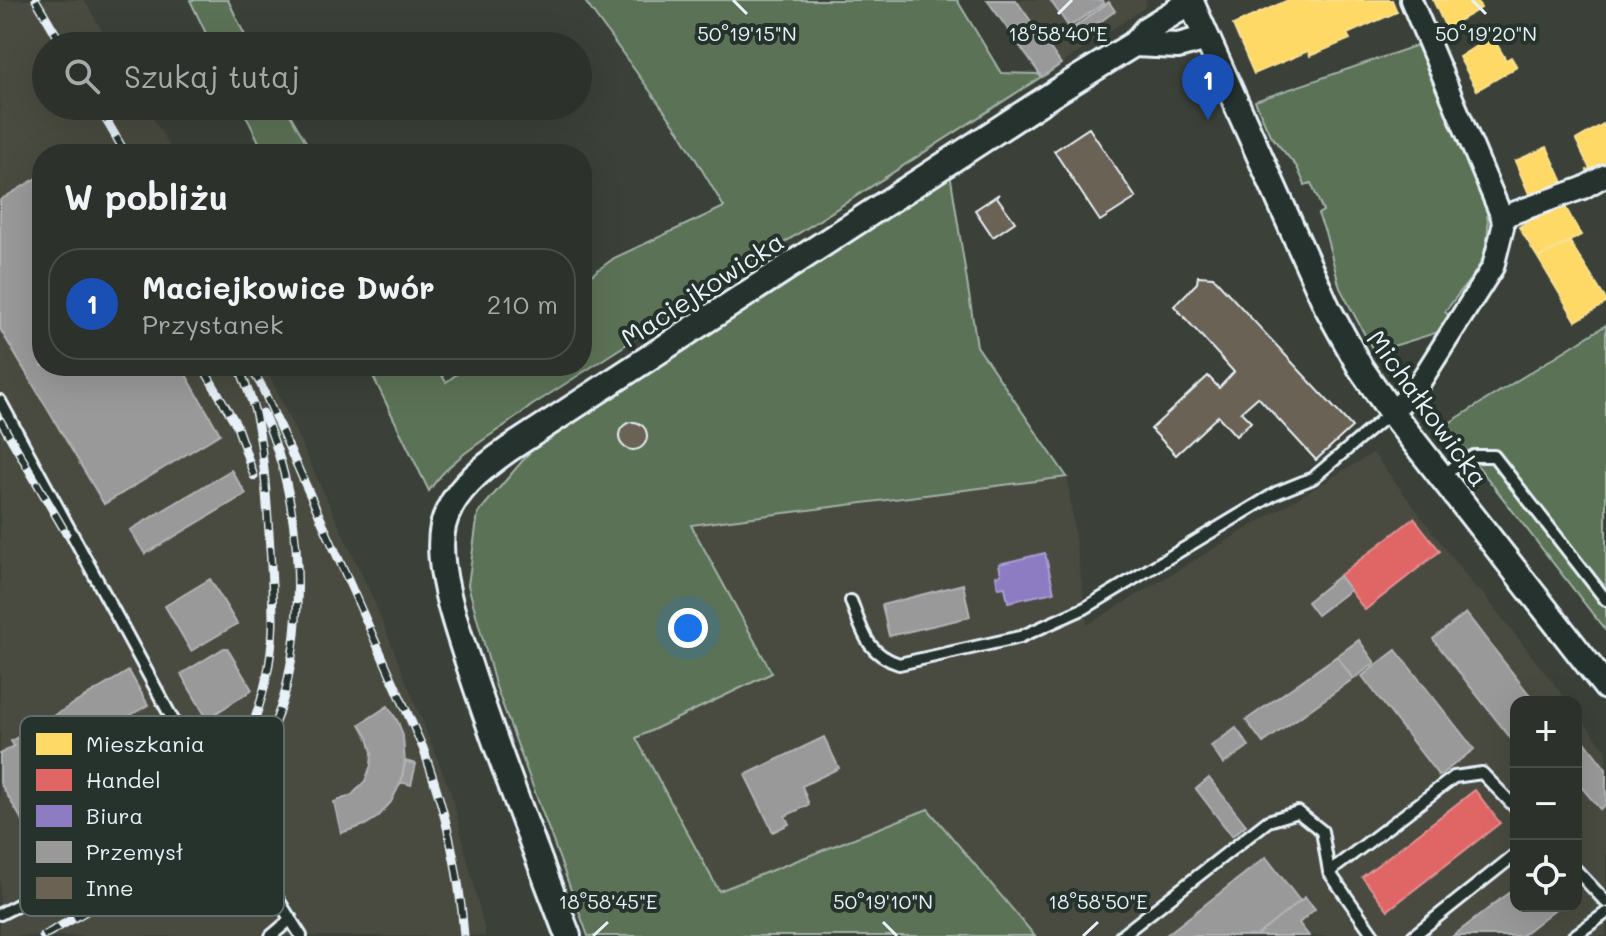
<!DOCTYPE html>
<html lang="pl">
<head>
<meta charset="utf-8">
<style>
  body { margin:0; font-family:Mali,sans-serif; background:#383d37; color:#f1f3f6 }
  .controls { position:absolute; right:24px; bottom:24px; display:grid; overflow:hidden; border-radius:16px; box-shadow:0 8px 32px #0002 }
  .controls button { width:72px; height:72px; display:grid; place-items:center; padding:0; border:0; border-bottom:2px solid #484c47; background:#2c312b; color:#f1f3f6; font:40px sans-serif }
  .you { position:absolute; left:688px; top:628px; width:28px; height:28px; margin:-20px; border:6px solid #fff; border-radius:50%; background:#1a73e8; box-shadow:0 0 0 12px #1a73e833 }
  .badge { display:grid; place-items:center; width:52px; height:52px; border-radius:50%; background:#ffd166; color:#fff; font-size:26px; font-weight:700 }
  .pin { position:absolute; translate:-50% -66px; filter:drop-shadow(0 2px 4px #0008) }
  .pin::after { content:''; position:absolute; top:42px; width:28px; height:24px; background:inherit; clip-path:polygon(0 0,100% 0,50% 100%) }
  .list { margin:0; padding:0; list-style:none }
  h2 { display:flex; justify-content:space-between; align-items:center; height:104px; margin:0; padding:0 32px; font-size:34px }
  h2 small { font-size:26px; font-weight:400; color:#a6a9a9 }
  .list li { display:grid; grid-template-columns:52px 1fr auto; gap:24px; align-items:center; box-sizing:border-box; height:112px; margin:0 16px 16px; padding:0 16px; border:2px solid #484c47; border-radius:32px }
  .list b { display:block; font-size:30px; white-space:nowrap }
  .list p { margin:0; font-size:26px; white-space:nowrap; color:#a6a9a9 }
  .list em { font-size:26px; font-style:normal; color:#a6a9a9 }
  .icon { flex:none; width:44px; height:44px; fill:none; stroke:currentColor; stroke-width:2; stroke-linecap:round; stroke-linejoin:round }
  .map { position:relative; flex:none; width:1606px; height:936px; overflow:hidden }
  .search { position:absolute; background:#2c312b; box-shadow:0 8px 32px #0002; left:32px; top:32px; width:560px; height:88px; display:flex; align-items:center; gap:20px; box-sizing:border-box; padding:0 28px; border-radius:44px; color:#a6a9a9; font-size:30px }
  .panel { position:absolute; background:#2c312b; box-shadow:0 8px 32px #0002; left:32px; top:144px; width:560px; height:232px; border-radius:32px }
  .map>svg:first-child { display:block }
</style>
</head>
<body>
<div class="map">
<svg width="1606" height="936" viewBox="0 0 1606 936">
  <rect width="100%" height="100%" fill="#3b4139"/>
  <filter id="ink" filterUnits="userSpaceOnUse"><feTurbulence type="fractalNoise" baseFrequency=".0125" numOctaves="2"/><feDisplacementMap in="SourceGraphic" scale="16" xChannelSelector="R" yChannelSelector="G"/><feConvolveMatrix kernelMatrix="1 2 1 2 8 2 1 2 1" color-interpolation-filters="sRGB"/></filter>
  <g filter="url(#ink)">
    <path fill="#494b41" d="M0,0H84L111,46H46V106H146L174,154H42V366H265L373,599L451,793L486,936H0Z
      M987,0H1147L1145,7L1042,77Z
      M1373,453L1476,589L1480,590L1568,702H1516V906H1576V712L1606,750V936H1035L928,809L719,892L636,737L771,673L690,525L1067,477L1087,625Z"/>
    <path fill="#5b7257" stroke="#a2b2a8" stroke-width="2" d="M190,0H228L250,46H212Z
      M584,0H957L1001,73L1038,74L1041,77L531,406C497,434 452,454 429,491L368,366H436L446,382L468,366H582V282L614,258L724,207L679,131Z
      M1421,44L1487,212C1493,265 1472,273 1445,312L1451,317L1442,331L1374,352L1340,288L1325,232L1318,214L1323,211L1311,183L1305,185L1297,167L1270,135L1255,101Z
      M241,106H285L313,154H265Z
      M949,166L977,346L1067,477L691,525L772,673L636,738L719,891L928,809L1035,936H588L495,684L468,585L478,513L541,439Z
      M1606,325V631L1446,425Z"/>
    <path fill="#ffd966" stroke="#f8e092" stroke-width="2" d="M1288,0H1392L1397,12L1347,34L1350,39L1310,56L1308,51L1254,74L1233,25Z
      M1433,0H1477L1481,8L1446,28Z
      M1492,36L1506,60L1511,57L1517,67L1477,90L1459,57Z
      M1603,124L1606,129V167L1591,176L1587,170L1590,169L1576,140Z
      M1547,147L1565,187L1532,201L1515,161Z
      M1563,203L1581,235L1538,258L1519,227L1534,218L1532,214Z
      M1570,242L1606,300V303L1576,321L1538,258Z"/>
    <path fill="#e06666" stroke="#e29092" stroke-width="2" d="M1414,518L1440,551L1365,610L1339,576Z
      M1475,790L1500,823L1388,910L1362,877Z"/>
    <path fill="#8e7cc3" stroke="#a99fd3" stroke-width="2" d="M1045,553L1054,592L1008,602L1005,587L998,588L996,576L1001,575L999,564Z"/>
    <path fill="#999" stroke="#b1b3b6" stroke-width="2" d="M987,0H1016L1061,64L1042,77Z
      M1050,0H1103L1104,3L1069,27Z
      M1109,2L1115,11L1079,37L1073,28Z
      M42,175V366H181L220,434L104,504L0,329V200Z
      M231,470L246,494L145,554L130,530Z
      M1339,576L1350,590L1317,615L1307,602Z
      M210,579L237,624L191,651L165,606Z
      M963,584L970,617L889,636L882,605Z
      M1466,613L1535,702H1516V745L1433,639Z
      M1359,640L1375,663L1353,679L1337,656Z
      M224,648H227L252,690L210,717H206L181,674Z
      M1396,650L1474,749L1439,776L1362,676Z
      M1337,656L1353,679L1263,743L1246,720Z
      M129,671L148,705L40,768L52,789L159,725L197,791L81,859L78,854L52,870L0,783V754L14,746L11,741Z
      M388,706L398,722L403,736L405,764L401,782L391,802L378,817L365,825L341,833L334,802L352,795L365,781L371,765L372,752L368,738L360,724Z
      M1236,728L1249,746L1223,764L1211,746Z
      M1576,730L1606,769V804L1600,809L1576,781Z
      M824,737L839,768L802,786L809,805L785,816L789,824L773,832L745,775Z
      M405,761L416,764L411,785L401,782Z
      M1209,778L1246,825L1232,836L1196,789Z
      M1266,857L1300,901L1256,936H1165Z
      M1516,887V906H1559L1521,936H1453Z
      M1305,897L1315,909L1299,923L1309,936H1256Z"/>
    <path fill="#6b6254" stroke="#e8f1f8" stroke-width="2" d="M1089,128L1136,198L1100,221L1054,151Z
      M999,194L997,197L1015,222L993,237L975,210Z
      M1198,276L1213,277L1352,427L1316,460L1258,397L1241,412L1251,422L1236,436L1218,416L1176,455L1151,429L1208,376L1219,388L1234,372L1174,306L1197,283Z
      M619 436a14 14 0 1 1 28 0a14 14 0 1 1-28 0Z"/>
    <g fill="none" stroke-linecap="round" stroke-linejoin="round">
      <defs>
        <path id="service" d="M0,401L225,816L301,936
          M1442,474L1474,456H1494L1606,600
          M851,601C863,632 866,653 899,664L1020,637L1085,608L1276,493L1313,478L1390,413
          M1576,870L1606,902
          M1329,872L1454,777L1482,773L1516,808
          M0,914L48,890L216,796
          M271,936L291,919
          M1121,936L1268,821L1298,812L1322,831L1329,872L1374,936
          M1413,936L1516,854
          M1574,936L1606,913"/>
        <path id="minor" d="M1502,217L1583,188L1606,175
          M1391,412L1415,390L1493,267L1503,227L1502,217L1411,0"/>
        <path id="tertiary" d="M1190,0L1327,307L1360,367L1391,412L1606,687
          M1134,44L1178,46L1207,38
          M568,936C535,849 501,762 472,674C459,634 434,567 443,526C451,492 482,468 509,449L1056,92L1134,44L1147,29L1191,2"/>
      </defs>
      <use href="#service" stroke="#e8f1f8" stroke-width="16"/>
      <use href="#minor" stroke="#e8f1f8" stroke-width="26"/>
      <use href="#tertiary" stroke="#e8f1f8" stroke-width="30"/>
      <use href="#service" stroke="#26332d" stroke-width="10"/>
      <use href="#minor" stroke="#26332d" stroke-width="20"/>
      <use href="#tertiary" stroke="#26332d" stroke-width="24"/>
      <defs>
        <path id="rail" d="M36,0L63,46
          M98,106L126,154
          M202,366L236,424L254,476
          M250,366L261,385L423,748C446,813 459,867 464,936
          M0,420L66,533
          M242,791C258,764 281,714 287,684C306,596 300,497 263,413
          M43,936C94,907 148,878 187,835C237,779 271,700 273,624C273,594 271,563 269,533C266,493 264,451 255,412C251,397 244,381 239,366"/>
      </defs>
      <use href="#rail" stroke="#e8f1f8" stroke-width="9"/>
      <use href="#rail" stroke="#26332d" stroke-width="6" stroke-dasharray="18" stroke-linecap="butt"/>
    </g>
  </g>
  <path fill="none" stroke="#e8f1f8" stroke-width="3" d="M733,0L747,14M1472,0L1486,14M1058,14L1072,0M883,922L897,936M593,936L608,922M1083,936L1098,922"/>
  <g text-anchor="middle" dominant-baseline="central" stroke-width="8" stroke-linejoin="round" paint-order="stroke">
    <g font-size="26" fill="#e8f1f8" stroke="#26332d">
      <text transform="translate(702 289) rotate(-33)">Maciejkowicka</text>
      <text transform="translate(1428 408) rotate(54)">Michałkowicka</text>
    </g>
  </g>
  <rect x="20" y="716" width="264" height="200" rx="12" fill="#26332d" stroke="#606c6a" stroke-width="2"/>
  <rect x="36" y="733" width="36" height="22" fill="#ffd966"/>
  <rect x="36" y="769" width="36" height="22" fill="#e06666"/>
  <rect x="36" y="805" width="36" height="22" fill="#8e7cc3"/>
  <rect x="36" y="841" width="36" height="22" fill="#999"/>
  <rect x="36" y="877" width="36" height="22" fill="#6b6254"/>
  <g font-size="22" fill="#e8f1f8">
    <text x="86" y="752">Mieszkania</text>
    <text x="86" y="788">Handel</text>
    <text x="86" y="824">Biura</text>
    <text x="86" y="860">Przemysł</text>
    <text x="86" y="896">Inne</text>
  </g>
  <g font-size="20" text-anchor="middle" fill="#e8f1f8" stroke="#26332d" stroke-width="8" stroke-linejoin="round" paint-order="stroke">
    <text x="1058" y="41">18°58'40"E</text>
    <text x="747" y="41">50°19'15"N</text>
    <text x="1486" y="41">50°19'20"N</text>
    <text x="883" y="909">50°19'10"N</text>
    <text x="608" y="909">18°58'45"E</text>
    <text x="1098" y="909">18°58'50"E</text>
  </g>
</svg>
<div class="controls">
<button>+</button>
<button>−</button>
<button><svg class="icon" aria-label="locate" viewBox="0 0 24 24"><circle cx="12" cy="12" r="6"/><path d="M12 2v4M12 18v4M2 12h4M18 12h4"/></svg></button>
</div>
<div class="you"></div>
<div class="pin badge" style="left:1208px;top:120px;background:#1a4fb4">1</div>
<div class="search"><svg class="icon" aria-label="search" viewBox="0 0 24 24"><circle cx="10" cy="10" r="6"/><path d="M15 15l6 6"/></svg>Szukaj tutaj</div>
<section class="panel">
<h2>W pobliżu<small></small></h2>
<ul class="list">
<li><span class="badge" style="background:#1a4fb4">1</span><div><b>Maciejkowice Dwór</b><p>Przystanek</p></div><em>210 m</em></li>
</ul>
</section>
</div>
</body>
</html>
